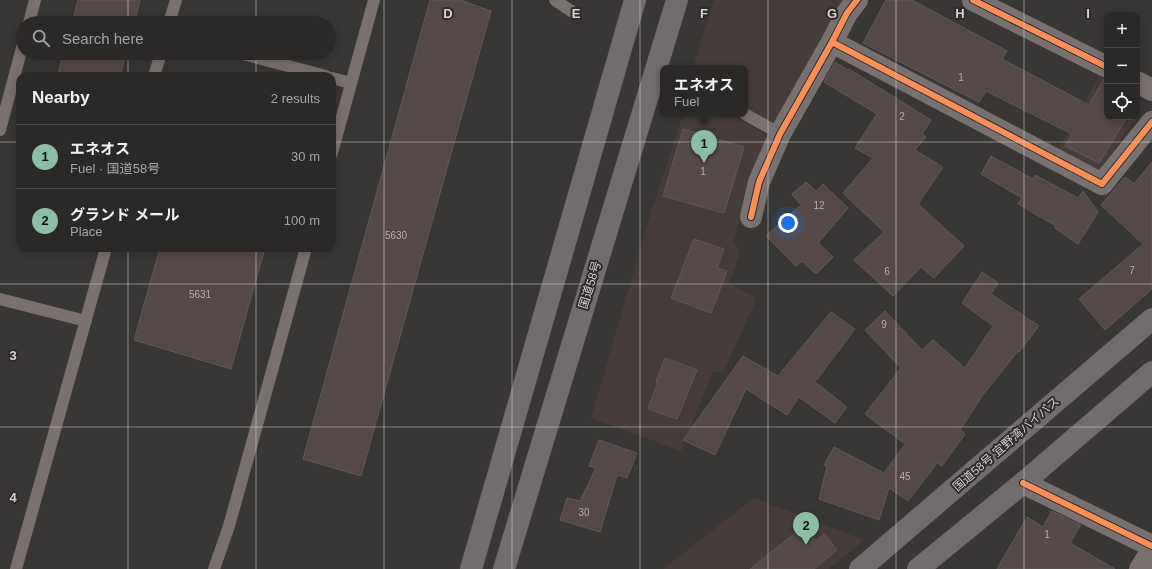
<!DOCTYPE html>
<html lang="en">
<head>
<meta charset="utf-8">
<style>
  body { margin:0; font-family:Helvetica,"Noto Sans JP",sans-serif; background:#333030; color:#f1f3f6 }
  .controls { position:absolute; right:12px; top:12px; display:grid; overflow:hidden; border-radius:8px; box-shadow:0 2px 10px #0003 }
  .controls button { width:36px; height:36px; display:grid; place-items:center; padding:0; border:0; border-bottom:1px solid #474445; background:#2b2828; color:#f1f3f6; font:20px sans-serif }
  .you { position:absolute; left:788px; top:223px; width:14px; height:14px; margin:-10px; border:3px solid #fff; border-radius:50%; background:#1a73e8; box-shadow:0 0 0 6px #1a73e833 }
  .badge { display:grid; place-items:center; width:26px; height:26px; border-radius:50%; background:#8abfa5; color:#111; font-size:13px; font-weight:700 }
  .pin { position:absolute; translate:-50% -33px; filter:drop-shadow(0 1px 2px #0008) }
  .pin::after { content:''; position:absolute; top:21px; width:14px; height:12px; background:inherit; clip-path:polygon(0 0,100% 0,50% 100%) }
  .popup { position:absolute; left:660px; top:65px; width:88px; height:52px; box-sizing:border-box; display:grid; place-content:center; border-radius:8px; background:#2b2828; filter:drop-shadow(0 1px 3px #0005); font-size:13px; white-space:nowrap; color:#a6a6a8 }
  .popup b { font-size:15px; color:#f1f3f6 }
  .popup::after { content:''; position:absolute; left:50%; top:100%; margin-left:-8px; border:8px solid transparent; border-top-color:#2b2828 }
  .list { margin:0; padding:0; list-style:none }
  h2 { display:flex; justify-content:space-between; align-items:center; height:52px; margin:0; padding:0 16px; font-size:17px }
  h2 small { font-size:13px; font-weight:400; color:#a6a6a8 }
  .list li { display:grid; grid-template-columns:26px 1fr auto; gap:12px; align-items:center; box-sizing:border-box; height:64px; padding:0 16px; border-top:1px solid #474445 }
  .list b { display:block; font-size:15px; white-space:nowrap }
  .list p { margin:0; font-size:13px; white-space:nowrap; color:#a6a6a8 }
  .list em { font-size:13px; font-style:normal; color:#a6a6a8 }
  .icon { flex:none; width:22px; height:22px; fill:none; stroke:currentColor; stroke-width:2; stroke-linecap:round; stroke-linejoin:round }
  .map { position:relative; flex:none; width:1152px; height:569px; overflow:hidden }
  .search { position:absolute; background:#2b2828; box-shadow:0 2px 10px #0003; left:16px; top:16px; width:320px; height:44px; display:flex; align-items:center; gap:10px; box-sizing:border-box; padding:0 14px; border-radius:22px; color:#a6a6a8; font-size:15px }
  .panel { position:absolute; background:#2b2828; box-shadow:0 2px 10px #0003; left:16px; top:72px; width:320px; height:180px; border-radius:12px }
  .map>svg:first-child { display:block }
</style>
</head>
<body>
<div class="map">
<svg width="1152" height="569" viewBox="0 0 1152 569">
  <rect width="100%" height="100%" fill="#393636"/>
  <path fill="#473c3c" d="M714,0H847L776,125L745,107V68H693Z
    M1099,76L1107,81V117H1136L1098,173L1057,152Z
    M683,114H729L770,137L752,179L733,242L740,253L729,283L757,298L723,373L713,371L681,451L591,418L650,216Z
    M754,498L864,540L829,569H663Z"/>
  <path fill="#544848" stroke="#5c5a5a" d="M78,0H140L134,23H72Z
    M430,0H460L491,11L361,476L303,459Z
    M886,0H912L1007,51L1002,59L1089,105L1104,79H1107V117H1127L1099,163L1065,146L1072,134L986,91L979,102L863,43Z
    M64,53H126L120,76H57Z
    M835,62L848,70L849,69L931,120L922,134L926,137L915,150L943,167L918,204L964,246L934,278L921,267L893,296L854,260L884,232L843,193L873,158L855,148L877,114L824,82Z
    M683,129L744,147L724,213L663,196Z
    M991,156L1033,179L1035,175L1078,198L1083,191L1098,212L1078,244L1055,228L1056,226L1018,204L1022,198L981,174Z
    M1152,162V289L1105,330L1079,299L1143,244L1101,205L1125,177L1134,184Z
    M806,182L816,191L823,184L848,208L818,243L833,257L816,274L802,261L796,266L766,236L801,205L792,194Z
    M694,239L724,249L717,268L727,271L711,313L671,298Z
    M160,248H265L231,369L134,340Z
    M982,272L998,283L991,294L1039,326L1019,352L1018,351L982,396L960,430L965,434L942,466L937,463L908,501L889,488L879,520L819,499L827,466L824,465L834,447L884,473L905,444L865,414L901,368L865,330L885,311L922,350L933,340L965,368L993,326L962,303Z
    M831,312L855,329L815,382L847,407L835,423L799,397L787,415L746,389L715,455L683,440L743,356L778,376Z
    M665,358L697,370L677,419L648,409L658,382H656Z
    M599,440L637,453L627,478L617,475L600,532L560,520L567,498L580,501L596,468L589,466Z
    M1052,511L1081,525L1070,543L1115,569H997L1027,517L1043,527Z
    M804,526L816,541L824,534L837,550L814,569H750Z"/>
  <g fill="none" stroke-linecap="round" stroke-linejoin="round">
    <path stroke="#797170" stroke-width="12" d="M555,0L571,11
      M29,23L35,0
      M169,23L176,0
      M239,53L326,76
      M154,76L161,53
      M332,78L351,83
      M745,114L780,134
      M0,130L23,44
      M332,153L374,0
      M0,299L86,321
      M16,569L106,248
      M214,569L229,526L306,248"/>
    <path stroke="#797170" stroke-width="22" d="M857,0L847,13L832,42L1102,184L1152,122
      M973,0L1107,67
      M1137,82L1152,90
      M751,217L759,182L780,134L832,42
      M1023,483L1152,546
      M1140,569L1152,550"/>
    <path stroke="#726d6d" stroke-width="22" d="M471,569L635,0
      M504,569L677,0
      M860,569L1152,319
      M918,569L1023,483L1152,372"/>
    <defs>
      <path id="cycleway" d="M857,0L847,13L832,42L1102,184L1152,122
        M973,0L1107,67
        M751,217L759,182L780,134L832,42
        M1023,483L1152,546"/>
    </defs>
    <use href="#cycleway" stroke="#302b2b" stroke-width="8"/>
    <use href="#cycleway" stroke="#f78f57" stroke-width="6"/>
  </g>
  <path fill="none" stroke="#d5d1d1" stroke-width="1" stroke-opacity="0.55" d="M128,0V23M256,0V23M384,0V569M512,0V569M640,0V569M768,0V569M896,0V569M1024,0V569M128,53V76M256,53V76M0,142H20M332,142H1152M128,248V569M256,248V569M0,284H1152M0,427H1152"/>
  <g text-anchor="middle" dominant-baseline="central" stroke-width="4" stroke-linejoin="round" paint-order="stroke">
    <g font-size="10" fill="#b5afaf">
      <text x="961" y="77">1</text>
      <text x="902" y="116">2</text>
      <text x="703" y="171">1</text>
      <text x="819" y="205">12</text>
      <text x="396" y="235">5630</text>
      <text x="1132" y="270">7</text>
      <text x="887" y="271">6</text>
      <text x="200" y="294">5631</text>
      <text x="884" y="324">9</text>
      <text x="905" y="476">45</text>
      <text x="584" y="512">30</text>
      <text x="1047" y="534">1</text>
    </g>
    <g font-size="12" fill="#d5d1d1" stroke="#302b2b">
      <text transform="translate(590 285) rotate(-73)">国道58号</text>
      <text transform="translate(1006 444) rotate(-41)">国道58号 宜野湾バイパス</text>
    </g>
  </g>
  <g font-size="13" text-anchor="middle" font-weight="bold" fill="#d5d1d1" stroke="#302b2b" stroke-width="4" stroke-linejoin="round" paint-order="stroke">
    <text x="448" y="18">D</text>
    <text x="576" y="18">E</text>
    <text x="704" y="18">F</text>
    <text x="832" y="18">G</text>
    <text x="960" y="18">H</text>
    <text x="1088" y="18">I</text>
    <text x="13" y="360">3</text>
    <text x="13" y="502">4</text>
  </g>
</svg>
<div class="controls">
<button>+</button>
<button>−</button>
<button><svg class="icon" aria-label="locate" viewBox="0 0 24 24"><circle cx="12" cy="12" r="6"/><path d="M12 2v4M12 18v4M2 12h4M18 12h4"/></svg></button>
</div>
<div class="you"></div>
<div class="pin badge" style="left:704px;top:163px">1</div>
<div class="popup"><b>エネオス</b>Fuel</div>
<div class="pin badge" style="left:806px;top:545px">2</div>
<div class="search"><svg class="icon" aria-label="search" viewBox="0 0 24 24"><circle cx="10" cy="10" r="6"/><path d="M15 15l6 6"/></svg>Search here</div>
<section class="panel">
<h2>Nearby<small>2 results</small></h2>
<ul class="list">
<li><span class="badge">1</span><div><b>エネオス</b><p>Fuel · 国道58号</p></div><em>30 m</em></li>
<li><span class="badge">2</span><div><b>グランド メール</b><p>Place</p></div><em>100 m</em></li>
</ul>
</section>
</div>
</body>
</html>
